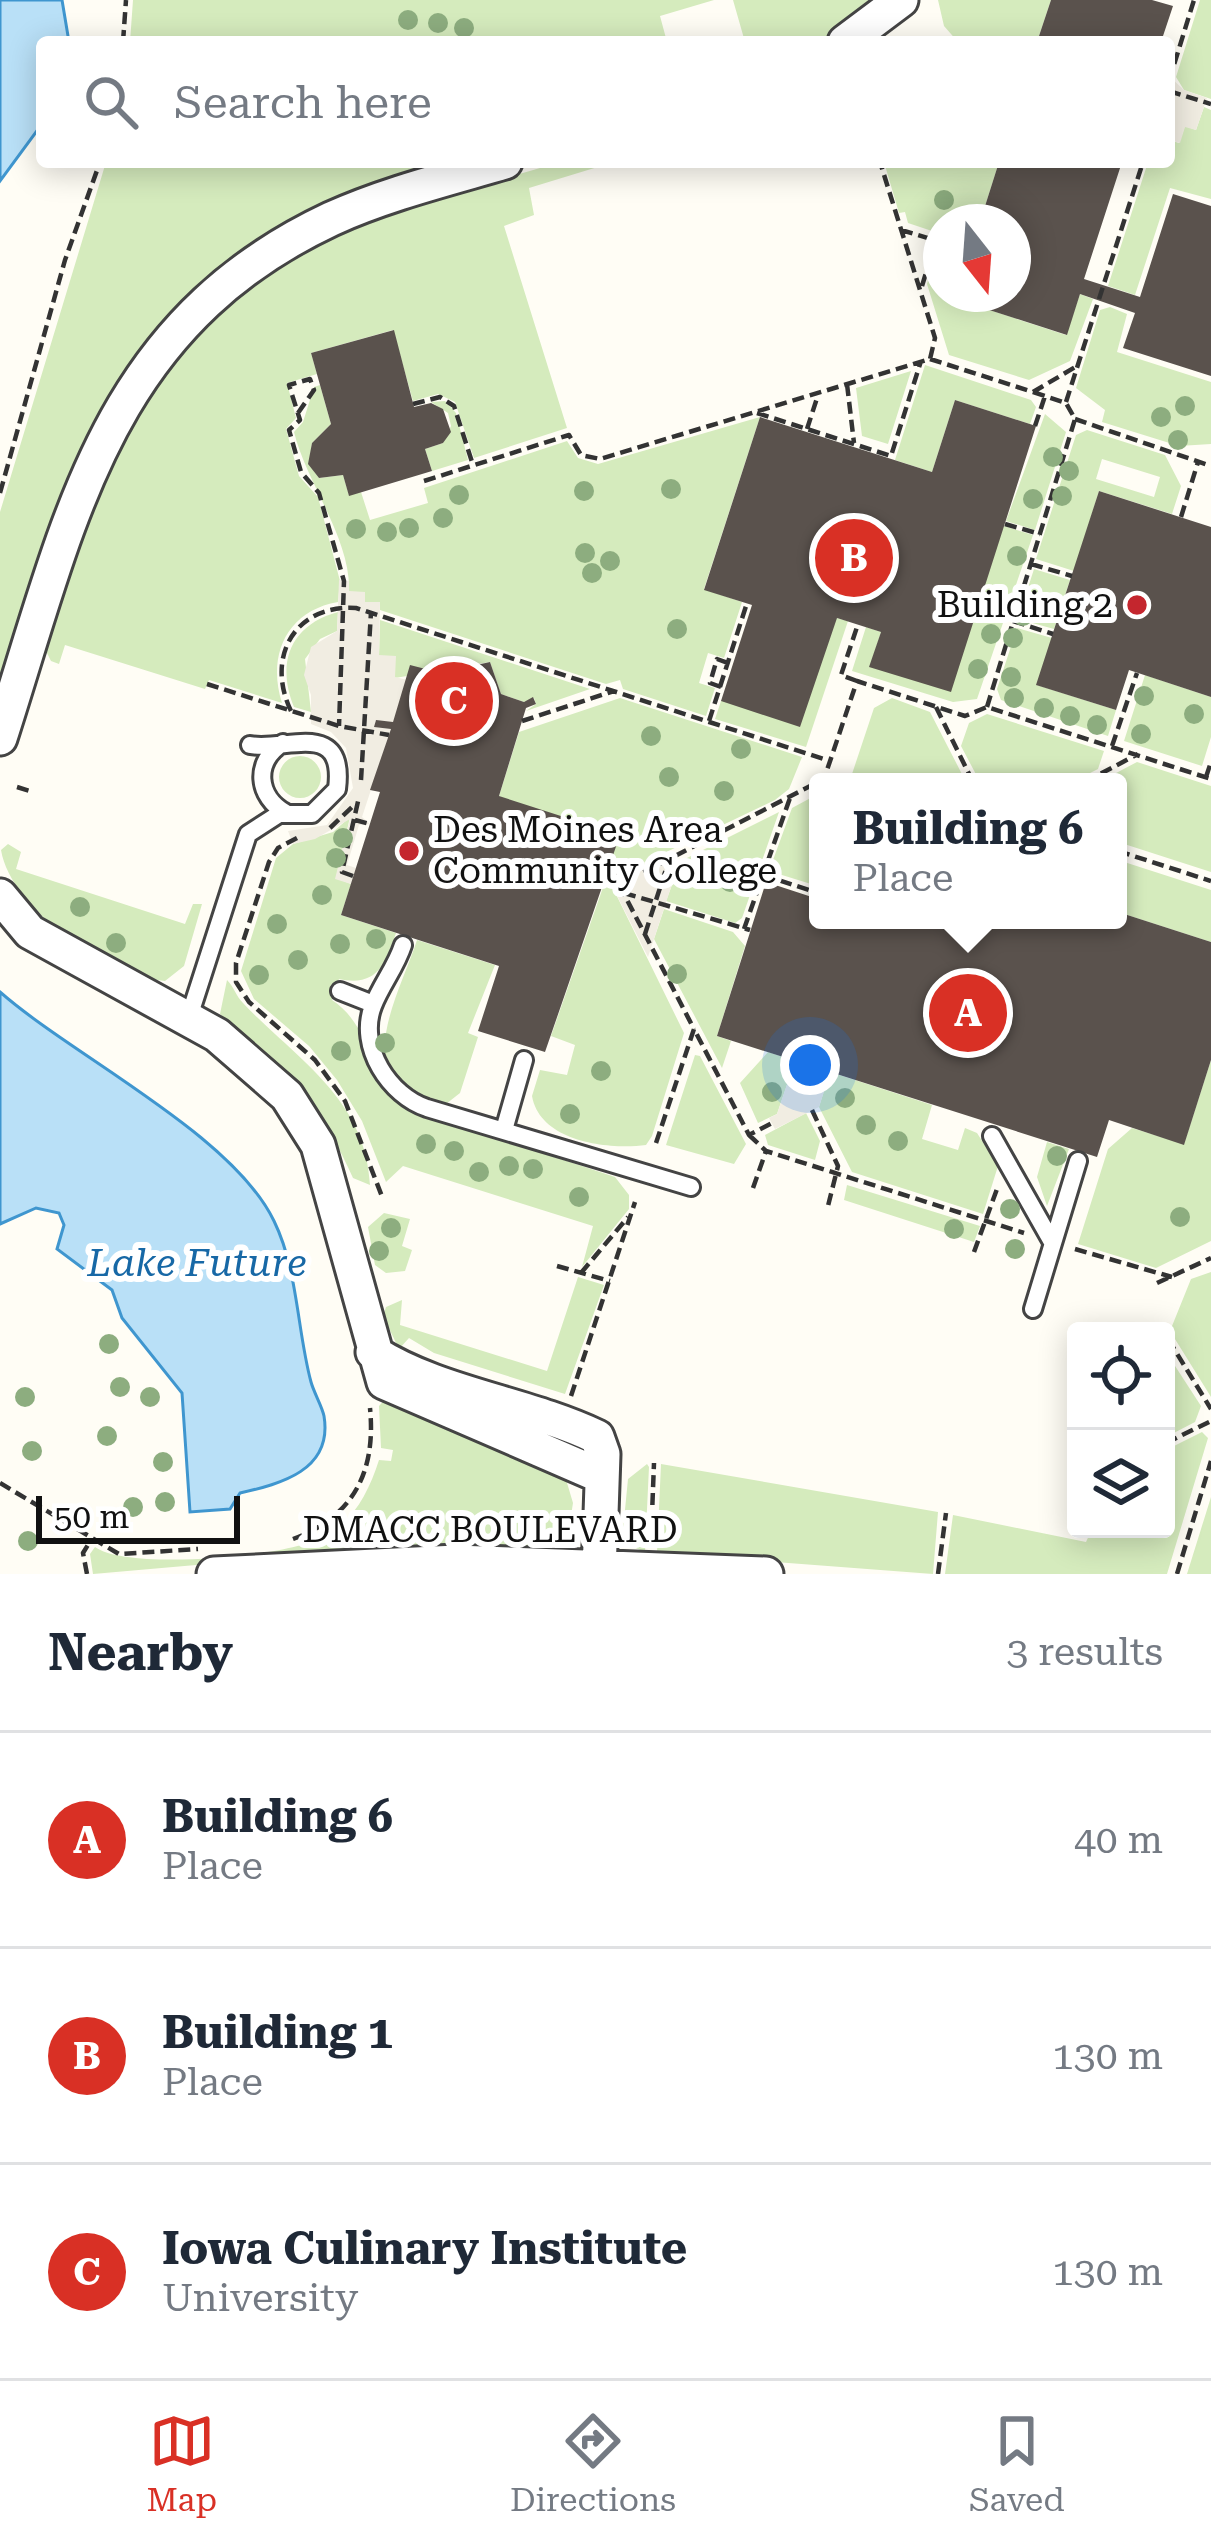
<!DOCTYPE html>
<html lang="en">
<head>
<meta charset="utf-8">
<style>
  body { margin:0; font-family:"Roboto Serif",serif; background:#f6f6f7; color:#1f2937 }
  .controls { position:absolute; right:36px; bottom:36px; display:grid; overflow:hidden; border-radius:12px; box-shadow:0 6px 30px #0003 }
  .controls button { width:108px; height:108px; display:grid; place-items:center; padding:0; border:0; border-bottom:3px solid #e0e1e3; background:#fff; color:#1f2937; font:60px sans-serif }
  .compass { position:absolute; left:923px; top:204px; width:108px; height:108px; border-radius:50%; background:#fff; box-shadow:0 6px 30px #0003; rotate:163deg }
  .scale { position:absolute; left:36px; bottom:30px; width:204px; box-sizing:border-box; padding-left:12px; border:6px solid #111; border-top:0; font-size:33px; line-height:42px; white-space:nowrap; color:#111; -webkit-text-stroke:9px #fff; paint-order:stroke }
  .you { position:absolute; left:810px; top:1065px; width:42px; height:42px; margin:-30px; border:9px solid #fff; border-radius:50%; background:#1a73e8; box-shadow:0 0 0 18px #1a73e833 }
  .badge { display:grid; place-items:center; width:78px; height:78px; border-radius:50%; background:#d93025; color:#fff; font-size:39px; font-weight:700 }
  .pin { position:absolute; translate:-50% -50%; border:6px solid #fff; box-shadow:0 3px 12px #0006 }
  .popup { position:absolute; left:809px; top:773px; width:318px; height:156px; box-sizing:border-box; display:grid; place-content:center; border-radius:12px; background:#fff; filter:drop-shadow(0 3px 9px #0005); font-size:39px; white-space:nowrap; color:#747a83 }
  .popup b { font-size:45px; color:#1f2937 }
  .popup::after { content:''; position:absolute; left:50%; top:100%; margin-left:-24px; border:24px solid transparent; border-top-color:#fff }
  .list { margin:0; padding:0; list-style:none }
  h2 { display:flex; justify-content:space-between; align-items:center; height:156px; margin:0; padding:0 48px; font-size:51px }
  h2 small { font-size:39px; font-weight:400; color:#747a83 }
  .list li { display:grid; grid-template-columns:78px 1fr auto; gap:36px; align-items:center; box-sizing:border-box; height:216px; padding:0 48px; border-top:3px solid #e0e1e3 }
  .list b { display:block; font-size:45px; white-space:nowrap }
  .list p { margin:0; font-size:39px; white-space:nowrap; color:#747a83 }
  .list em { font-size:39px; font-style:normal; color:#747a83 }
  .icon { flex:none; width:66px; height:66px; fill:none; stroke:currentColor; stroke-width:2; stroke-linecap:round; stroke-linejoin:round }
  .map { position:relative; flex:none; width:1211px; height:1574px; overflow:hidden }
  .search { position:absolute; background:#fff; box-shadow:0 6px 30px #0003; left:36px; right:36px; top:36px; height:132px; display:flex; align-items:center; gap:30px; box-sizing:border-box; padding:0 42px; border-radius:12px; color:#747a83; font-size:45px }
  .sheet { height:804px; background:#fff }
  nav { display:flex; justify-content:space-around; align-items:center; box-sizing:border-box; height:168px; border-top:3px solid #e0e1e3; background:#fff; font-size:33px; color:#747a83 }
  nav a { display:grid; justify-items:center; gap:6px }
  nav .on { color:#d93025 }
  .map>svg:first-child { display:block }
</style>
</head>
<body>
<div class="map">
<svg width="1211" height="1574" viewBox="0 0 1211 1574">
  <rect width="100%" height="100%" fill="#fffdf5"/>
  <path fill="#d5ebbd" fill-rule="evenodd" d="M133,0H714L660,16L667,42H130Z
    M733,0H885L825,42H745Z
    M938,0H1051L1037,42H958L944,26Z
    M1200,0H1211V99L1184,90L1176,77Z
    M1204,107L1211,110V199L1170,188L1135,295L1108,286L1148,162H1169V140L1179,143L1185,126L1196,130Z
    M106,162H457L167,321C73,423 42,556 0,684V512Z
    M560,162H614L529,188L534,215L504,226L567,428L474,458L455,402L438,394L413,401L393,330L311,353L317,374L287,383L296,418L286,429L299,476L318,497L340,581L338,602C286,611 267,656 282,703L209,680L205,689L65,645L59,664L51,661L46,651C97,468 164,310 351,229C418,201 491,183 560,162Z
    M884,162H999L980,222H941V234L908,223L905,212L899,213Z
    M938,248L941,294H956V299L1066,335L1080,294L1093,299L1070,361L1029,380L949,355L927,284Z
    M1110,307L1127,314L1117,352L1211,382V444L1179,446L1102,422L1105,410L1076,388L1100,310Z
    M925,365L1031,400L1036,407L1030,424L955,400L932,472L895,460Z
    M911,371L888,444L862,436L856,388Z
    M320,385L331,424L312,443L309,464L319,478L343,475L349,495L361,492L370,520L428,503L424,488L567,441L578,458L598,464L760,417L704,589L742,602L724,658L708,653L699,683L715,688L706,716L623,689L620,680L606,684L380,610V602H365L349,591C351,539 306,482 294,432L303,422L314,387Z
    M445,401L456,413L468,460L432,471L425,449L443,443L451,426L448,413L431,402Z
    M1045,414L1066,432L1035,530L1006,521Z
    M1087,430L1165,455L1181,486L1172,514L1099,491L1074,571L1036,559L1076,435ZM1102,459L1160,477L1154,497L1096,479Z
    M1004,526L1033,535L977,699L953,702L852,671L866,627L881,632L870,667Z
    M1034,569L1070,580L1054,629L1018,619Z
    M338,612L337,631L320,639L305,659L311,712L294,707C276,663 290,625 338,612Z
    M837,618L848,621L806,747L715,719L721,701Z
    M380,620L590,689L526,711L536,704L534,698L524,702L501,694L490,662L395,678L379,656Z
    M1017,628L1052,638L1037,685L1116,710L1108,736L1001,700L997,689Z
    M1145,675L1211,697V737L1202,766L1124,741Z
    M620,698L802,757L789,789L775,800L635,867L611,862L499,796L519,732Z
    M892,698L930,712L966,782L851,777L874,708Z
    M987,714L1104,751L1098,769L1072,782H980L961,746L969,723Z
    M279 777a21 21 0 1 1 42 0a21 21 0 1 1-42 0Z
    M1137,762L1211,786V872L1118,842V782H1099Z
    M818,794V862L811,884L769,871L792,808Z
    M779,812L742,918L735,923L666,901L681,861Z
    M350,817L336,878L351,884L341,915L396,933C385,965 377,987 339,979L332,1000C373,1027 368,1079 407,1108L615,1177L629,1195V1209L582,1267L593,1226L403,1166L386,1182L362,1121L337,1080L309,1046L254,999L241,971L276,858L293,844L333,832Z
    M8,844L21,852L16,869L185,924L193,904H202L184,966L165,981C108,975 11,910 1,850Z
    M1118,860L1211,890V942L1118,912Z
    M607,876L684,1033L652,1136L646,1145C609,1150 540,1142 532,1096L540,1070L567,1075L575,1045L551,1036Z
    M664,909L733,932L745,946L717,1036L731,1041L722,1068L654,939Z
    M417,940L495,965L468,1033L478,1037L460,1093L446,1104C341,1089 399,997 417,940Z
    M227,980C234,987 236,996 243,1003C295,1058 366,1098 370,1185L353,1178C319,1100 280,1069 220,1014Z
    M768,1052L795,1061L777,1114L758,1123L740,1083Z
    M695,1055L700,1056L746,1144L734,1164L666,1145Z
    M1211,1060V1241L1156,1268L1078,1244L1108,1149L1132,1128L1184,1144Z
    M830,1072L932,1105L922,1139L958,1150L965,1128L977,1133L998,1166L983,1214L852,1172L819,1107Z
    M806,1113L820,1141L815,1160L768,1145L765,1135Z
    M1047,1142L1069,1149L1047,1206L1037,1177Z
    M847,1185L980,1226L974,1242L844,1200Z
    M384,1213L410,1219L402,1246L412,1250L405,1271L386,1273L375,1265L368,1227Z
    M1211,1272V1397L1170,1331L1191,1279Z
    M578,1277L604,1285L565,1394L434,1353L409,1338L399,1349L383,1316L386,1307L402,1300L400,1325L547,1371Z
    M1166,1352L1201,1406L1195,1422L1166,1437Z
    M389,1395L565,1476L573,1503L569,1528L537,1549L312,1555L93,1574L90,1554L95,1547C127,1571 291,1557 326,1536C355,1519 369,1491 379,1460L391,1461L393,1450L381,1448L379,1406Z
    M1202,1432L1208,1438L1167,1574H945L953,1515L1086,1542L1092,1529H1166V1450Z
    M647,1464L649,1467L645,1552L631,1546L623,1530L628,1479Z
    M661,1464L938,1512L933,1574L657,1553Z
    M1211,1497V1574H1187Z"/>
  <path fill="#f1ede2" d="M1169,76L1184,90L1207,98L1196,130L1185,127L1180,143L1169,140Z
    M339,580L349,581V591L365,592V602H380L379,655L396,656L395,677L407,680L393,722L375,721V727L391,729L362,817L370,824L359,825L347,865L356,868L351,884L335,879L350,819L315,839L293,844L288,831L327,825L353,788L346,748L331,732L311,724V695L304,675L311,647L337,631Z
    M660,857L679,863L648,957L607,876L611,862L635,867Z
    M795,1061L830,1072L819,1107L775,1129L769,1118L777,1114Z"/>
  <path fill="#b9e0f7" stroke="#3f96cf" stroke-width="3" d="M0,0H62L69,42H42V124L0,181Z
    M0,992C74,1057 232,1134 274,1221C298,1270 297,1330 311,1382C314,1393 322,1406 324,1416C333,1470 281,1484 240,1493L230,1509L190,1512L182,1393L122,1318L112,1290L57,1249L64,1225L59,1213L36,1208L0,1224Z"/>
  <path fill="#5a524d" d="M1051,0H1152L1173,6L1161,42H1037Z
    M999,162H1122L1084,279L1140,297L1173,194L1211,206V376L1123,348L1135,313L1080,294L1067,335L955,299L956,294H1013V222H980Z
    M394,330L414,407L431,403L443,409L451,432L443,443L425,449L432,471L349,496L343,475L319,478L308,464L312,443L331,424L311,353Z
    M955,400L1036,426L951,692L869,667L881,632L837,618L800,727L721,701L752,605L704,590L760,417L932,472Z
    M1099,491L1211,527V697L1129,670L1116,710L1036,685Z
    M490,662L501,694L524,702L533,697L536,704L526,708L499,796L620,835L545,1052L478,1031L499,966L341,915L380,792L370,790L391,729L374,727L376,720L393,722L410,665L441,673Z
    M766,882L818,899V920H1118V912L1211,942V1060L1184,1145L1109,1120L1097,1157L717,1036Z"/>
  <g fill="none" stroke-linecap="round" stroke-linejoin="round">
    <defs>
      <path id="lane" d="M283,743C253,762 257,797 286,813
        M403,945C396,967 381,985 373,1006C357,1047 390,1096 427,1108L691,1187
        M340,991L373,1004
        M189,1017L248,834L279,814H312L337,789C346,718 285,752 250,745
        M504,1130L524,1060
        M992,1136L1052,1242
        M1033,1309L1078,1161"/>
      <path id="street" d="M845,42L901,0
        M0,738C70,521 104,326 331,219C386,194 447,179 505,162
        M0,896L30,932L217,1035L287,1096L318,1145L384,1382L601,1476
        M373,1352C438,1394 526,1403 597,1437L603,1454L599,1574
        M214,1574L456,1562L766,1574"/>
    </defs>
    <use href="#lane" stroke="#444" stroke-width="22"/>
    <use href="#street" stroke="#444" stroke-width="39"/>
    <path stroke="#333" stroke-width="4.5" stroke-dasharray="12 6" stroke-linecap="butt" d="M123,42L126,0
      M1169,81L1194,0
      M1169,91L1211,104
      M901,230L941,242
      M922,286L936,240
      M930,359L1033,392L1077,366
      M847,384L854,443
      M1066,402L1143,162
      M413,404L440,397L454,406L473,465
      M298,413L314,390L310,379L289,385L300,420L289,430L301,472L319,493L344,581L339,726
      M757,413L891,456L921,361
      M1075,419L1211,466
      M1035,426L1045,396
      M807,429L818,395
      M424,481L569,435L581,455L600,459L930,359L935,338L880,162
      M0,493L65,260L100,162
      M1181,517L1198,462
      M1005,524L1040,534
      M1031,564L1072,576
      M1013,621L1053,634
      M857,681L841,675L858,624
      M207,684L339,726L389,735
      M721,687L710,683L717,659L728,663
      M936,707L973,782
      M987,707L1075,419L1066,403L1033,392
      M291,711C265,657 295,604 356,608L830,761
      M522,721L614,691
      M709,721L747,603
      M1112,746L1137,673
      M1206,777L1211,762
      M361,780L371,612
      M818,782L824,779L857,681L965,716L987,707L1211,779
      M1085,782L1138,754
      M17,787L30,791
      M355,820L370,824
      M330,828L352,807
      M297,838L278,848L269,862L236,963V982L249,1002L315,1060L345,1101L383,1199
      M1118,851L1211,881
      M609,866L640,874L818,782
      M611,869L694,1029
      M763,875L818,893
      M353,876L342,872L359,797
      M624,893L750,930
      M744,929L790,798
      M645,934L669,860
      M812,1110L838,1166L827,1210
      M749,1135L766,1151L1024,1233
      M656,1143L694,1029L749,1135L772,1123
      M753,1188L766,1151
      M1075,1249L1172,1277
      M974,1252L997,1189
      M557,1266L610,1281
      M581,1273L628,1217
      M1157,1283L1211,1258
      M1168,1339L1211,1409
      M571,1396L635,1202
      M1166,1443L1211,1421
      M0,1483L119,1554L198,1549
      M293,1539C355,1516 376,1470 370,1408
      M651,1541L654,1463
      M87,1574L83,1553L91,1540
      M938,1574L946,1513
      M1177,1574L1211,1461"/>
    <use href="#lane" stroke="#fff" stroke-width="16"/>
    <use href="#street" stroke="#fff" stroke-width="33"/>
  </g>
  <g fill="#8dad7f">
    <circle cx="408" cy="20" r="10"/>
    <circle cx="438" cy="23" r="10"/>
    <circle cx="464" cy="28" r="10"/>
    <circle cx="944" cy="200" r="10"/>
    <circle cx="1185" cy="406" r="10"/>
    <circle cx="1161" cy="417" r="10"/>
    <circle cx="1178" cy="440" r="10"/>
    <circle cx="1053" cy="457" r="10"/>
    <circle cx="1069" cy="471" r="10"/>
    <circle cx="671" cy="489" r="10"/>
    <circle cx="584" cy="491" r="10"/>
    <circle cx="459" cy="495" r="10"/>
    <circle cx="1062" cy="496" r="10"/>
    <circle cx="1033" cy="499" r="10"/>
    <circle cx="443" cy="518" r="10"/>
    <circle cx="409" cy="528" r="10"/>
    <circle cx="356" cy="529" r="10"/>
    <circle cx="387" cy="532" r="10"/>
    <circle cx="585" cy="553" r="10"/>
    <circle cx="1017" cy="556" r="10"/>
    <circle cx="610" cy="561" r="10"/>
    <circle cx="592" cy="573" r="10"/>
    <circle cx="1003" cy="605" r="10"/>
    <circle cx="1023" cy="616" r="10"/>
    <circle cx="677" cy="629" r="10"/>
    <circle cx="991" cy="634" r="10"/>
    <circle cx="1013" cy="638" r="10"/>
    <circle cx="978" cy="669" r="10"/>
    <circle cx="1011" cy="677" r="10"/>
    <circle cx="1144" cy="696" r="10"/>
    <circle cx="1014" cy="698" r="10"/>
    <circle cx="1044" cy="708" r="10"/>
    <circle cx="1194" cy="714" r="10"/>
    <circle cx="1070" cy="716" r="10"/>
    <circle cx="1097" cy="725" r="10"/>
    <circle cx="1141" cy="734" r="10"/>
    <circle cx="651" cy="736" r="10"/>
    <circle cx="741" cy="749" r="10"/>
    <circle cx="669" cy="777" r="10"/>
    <circle cx="724" cy="791" r="10"/>
    <circle cx="343" cy="838" r="10"/>
    <circle cx="336" cy="858" r="10"/>
    <circle cx="730" cy="882" r="10"/>
    <circle cx="322" cy="895" r="10"/>
    <circle cx="80" cy="907" r="10"/>
    <circle cx="277" cy="924" r="10"/>
    <circle cx="376" cy="939" r="10"/>
    <circle cx="116" cy="943" r="10"/>
    <circle cx="340" cy="944" r="10"/>
    <circle cx="298" cy="960" r="10"/>
    <circle cx="677" cy="974" r="10"/>
    <circle cx="259" cy="975" r="10"/>
    <circle cx="385" cy="1043" r="10"/>
    <circle cx="341" cy="1051" r="10"/>
    <circle cx="601" cy="1071" r="10"/>
    <circle cx="772" cy="1092" r="10"/>
    <circle cx="845" cy="1098" r="10"/>
    <circle cx="570" cy="1114" r="10"/>
    <circle cx="866" cy="1125" r="10"/>
    <circle cx="898" cy="1141" r="10"/>
    <circle cx="426" cy="1144" r="10"/>
    <circle cx="454" cy="1151" r="10"/>
    <circle cx="1057" cy="1156" r="10"/>
    <circle cx="509" cy="1166" r="10"/>
    <circle cx="533" cy="1169" r="10"/>
    <circle cx="479" cy="1172" r="10"/>
    <circle cx="579" cy="1197" r="10"/>
    <circle cx="1010" cy="1209" r="10"/>
    <circle cx="1180" cy="1217" r="10"/>
    <circle cx="391" cy="1228" r="10"/>
    <circle cx="954" cy="1229" r="10"/>
    <circle cx="1015" cy="1249" r="10"/>
    <circle cx="379" cy="1251" r="10"/>
    <circle cx="109" cy="1344" r="10"/>
    <circle cx="120" cy="1387" r="10"/>
    <circle cx="25" cy="1397" r="10"/>
    <circle cx="150" cy="1397" r="10"/>
    <circle cx="107" cy="1436" r="10"/>
    <circle cx="32" cy="1451" r="10"/>
    <circle cx="163" cy="1462" r="10"/>
    <circle cx="165" cy="1502" r="10"/>
    <circle cx="133" cy="1507" r="10"/>
    <circle cx="28" cy="1541" r="10"/>
  </g>
  <g fill="#c4262e" stroke="#fff" stroke-width="4.5">
    <circle cx="1137" cy="605" r="12"/>
    <circle cx="409" cy="851" r="12"/>
  </g>
  <g text-anchor="middle" dominant-baseline="central" stroke-width="12" stroke-linejoin="round" paint-order="stroke">
    <g font-size="36" fill="#111" stroke="#fff" text-anchor="end">
      <text x="1113" y="605">Building 2</text>
      <text x="433" y="830" text-anchor="start">Des Moines Area<tspan x="433" dy="41">Community College</tspan></text>
    </g>
    <g font-size="36" fill="#111" stroke="#fff">
      <text x="490" y="1530">DMACC BOULEVARD</text>
    </g>
    <g font-size="39" font-style="italic" fill="#1768a6" stroke="#fff">
      <text x="197" y="1263">Lake Future</text>
    </g>
  </g>
</svg>
<div class="controls">
<button><svg class="icon" aria-label="locate" viewBox="0 0 24 24"><circle cx="12" cy="12" r="6"/><path d="M12 2v4M12 18v4M2 12h4M18 12h4"/></svg></button>
<button><svg class="icon" aria-label="layers" viewBox="0 0 24 24"><path d="M12 4l9 5-9 5-9-5zM3 14l9 5 9-5"/></svg></button>
</div>
<svg class="compass" viewBox="-18 -18 36 36"><path d="M0-13l5 13h-10z" fill="#e53935"/><path d="M0 13l5-13h-10z" fill="#747a83"/></svg>
<div class="scale">50 m</div>
<div class="you"></div>
<div class="pin badge" style="left:968px;top:1013px">A</div>
<div class="popup"><b>Building 6</b>Place</div>
<div class="pin badge" style="left:854px;top:558px">B</div>
<div class="pin badge" style="left:454px;top:701px">C</div>
<div class="search"><svg class="icon" aria-label="search" viewBox="0 0 24 24"><circle cx="10" cy="10" r="6"/><path d="M15 15l6 6"/></svg>Search here</div>
</div>
<section class="sheet">
<h2>Nearby<small>3 results</small></h2>
<ul class="list">
<li><span class="badge">A</span><div><b>Building 6</b><p>Place</p></div><em>40 m</em></li>
<li><span class="badge">B</span><div><b>Building 1</b><p>Place</p></div><em>130 m</em></li>
<li><span class="badge">C</span><div><b>Iowa Culinary Institute</b><p>University</p></div><em>130 m</em></li>
</ul>
</section>
<nav>
<a class="on"><svg class="icon" aria-label="map" viewBox="0 0 24 24"><path d="M3 6l6-2 6 2 6-2v14l-6 2-6-2-6 2zM9 4v14M15 6v14"/></svg>Map</a>
<a><svg class="icon" aria-label="directions" viewBox="0 0 24 24"><path d="M12 3l9 9-9 9-9-9zM9 14v-3h6M13 9l2 2-2 2"/></svg>Directions</a>
<a><svg class="icon" aria-label="saved" viewBox="0 0 24 24"><path d="M7 4h10v16l-5-4-5 4z"/></svg>Saved</a>
</nav>
</body>
</html>
